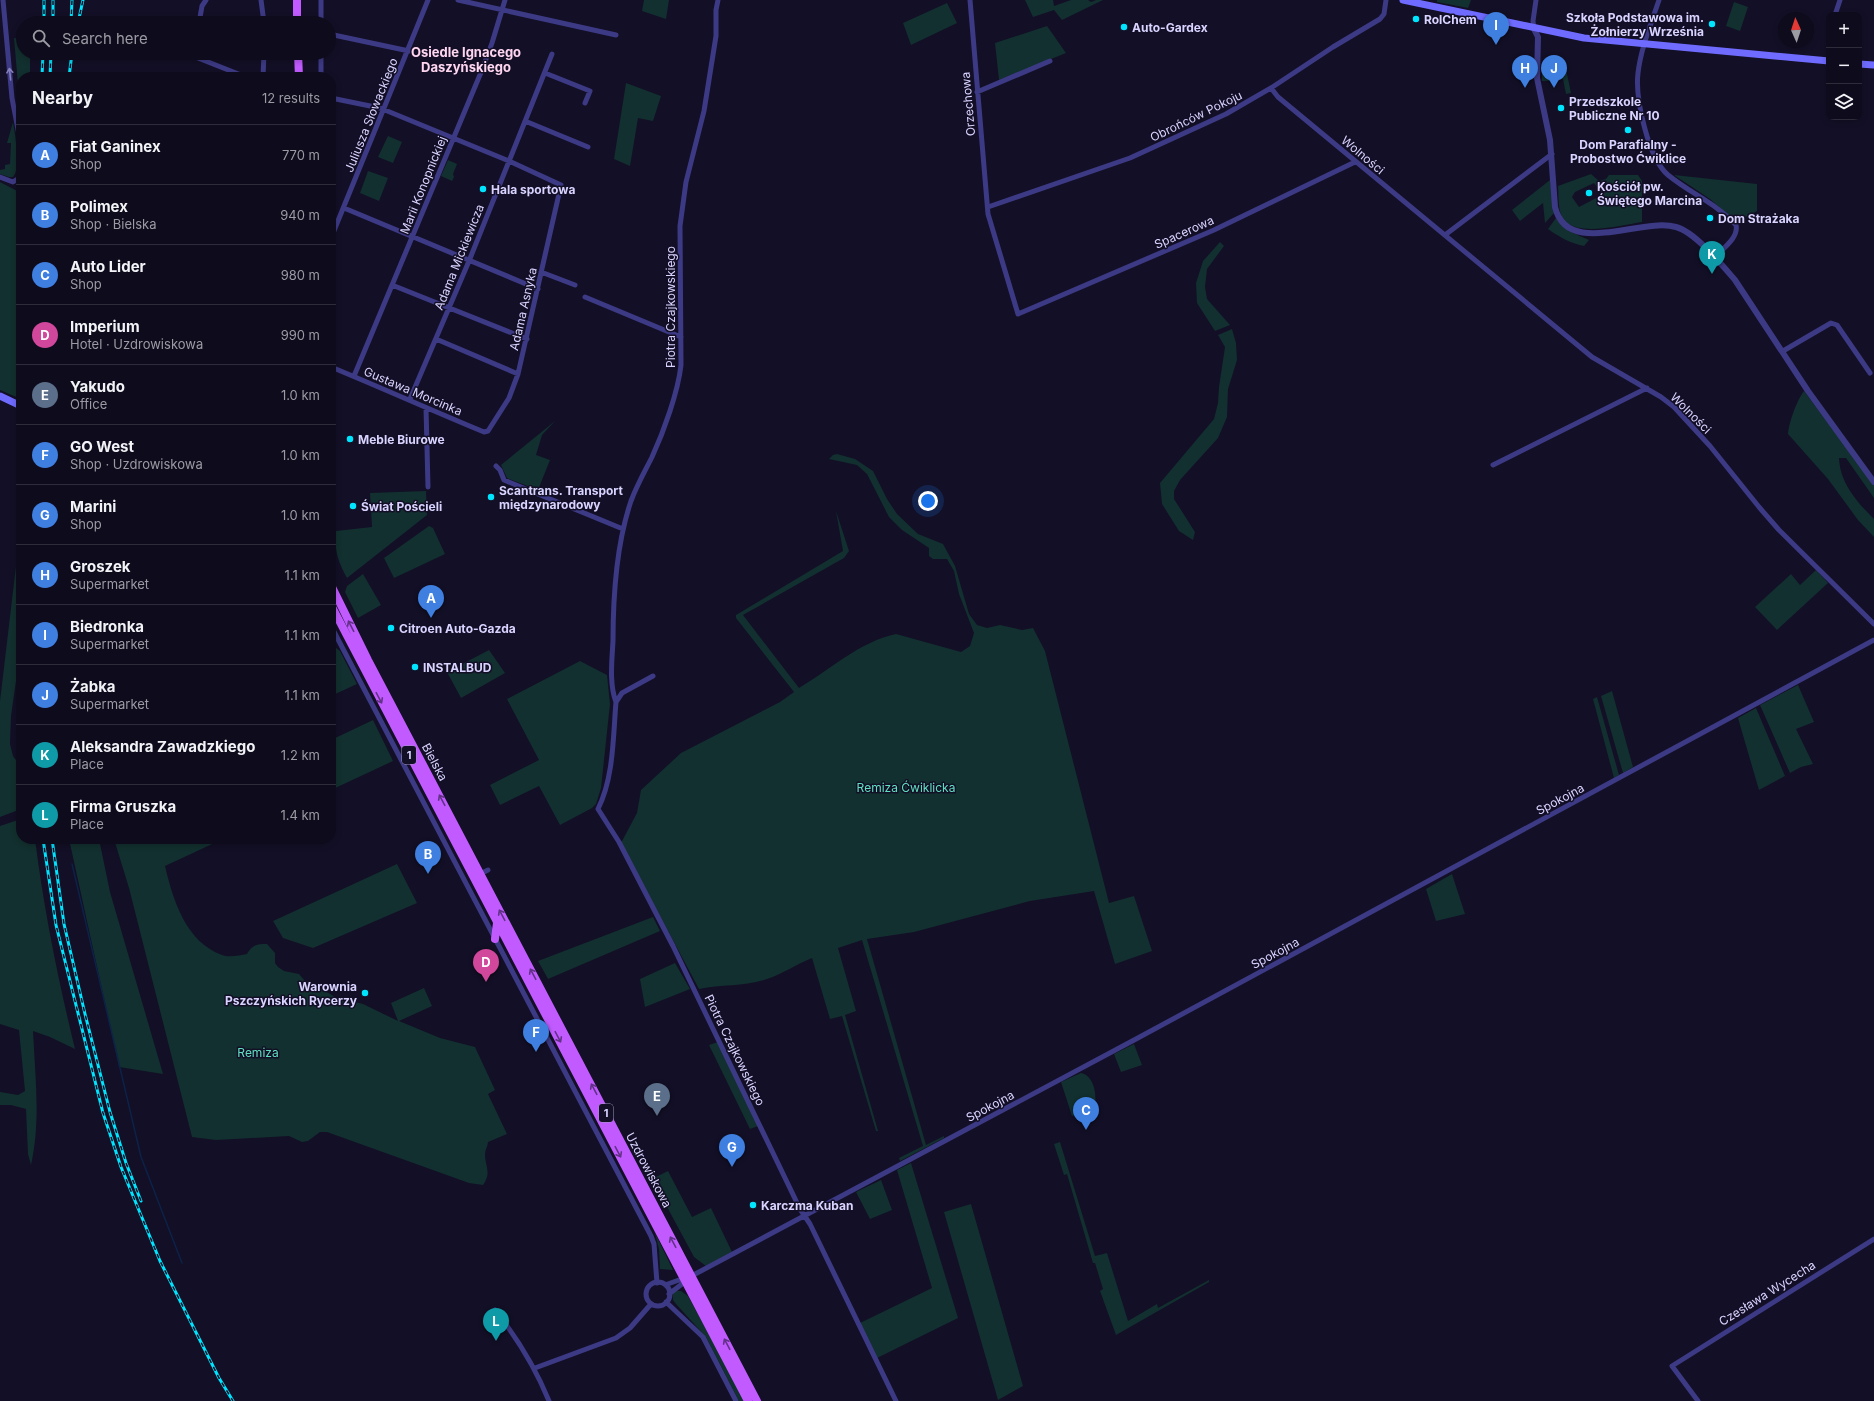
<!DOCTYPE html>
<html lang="en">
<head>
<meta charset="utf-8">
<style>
  body { margin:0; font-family:Inter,sans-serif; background:#171425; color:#f1f3f6 }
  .controls { position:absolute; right:12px; top:12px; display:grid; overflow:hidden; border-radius:8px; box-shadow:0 2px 6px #0003 }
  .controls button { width:36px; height:36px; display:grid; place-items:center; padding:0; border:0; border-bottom:1px solid #2e2b3b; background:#0e0b1c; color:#f1f3f6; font:20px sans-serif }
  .compass { position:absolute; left:1778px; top:12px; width:36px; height:36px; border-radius:50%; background:#0e0b1c; box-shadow:0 2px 6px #0003; rotate:357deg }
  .you { position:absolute; left:928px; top:501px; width:14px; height:14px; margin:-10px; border:3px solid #fff; border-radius:50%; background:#1a73e8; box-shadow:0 0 0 6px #1a73e833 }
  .badge { display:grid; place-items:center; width:26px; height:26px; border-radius:50%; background:#2563eb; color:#fff; font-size:13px; font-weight:700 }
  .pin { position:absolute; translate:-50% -33px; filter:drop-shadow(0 1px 2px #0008) }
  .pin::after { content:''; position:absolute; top:21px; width:14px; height:12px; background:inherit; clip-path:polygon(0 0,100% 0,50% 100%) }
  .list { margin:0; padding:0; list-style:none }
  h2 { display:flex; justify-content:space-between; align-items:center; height:52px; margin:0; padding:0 16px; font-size:17px }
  h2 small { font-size:13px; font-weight:400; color:#9b9ba3 }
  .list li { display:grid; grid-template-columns:26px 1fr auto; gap:12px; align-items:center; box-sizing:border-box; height:60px; padding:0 16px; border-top:1px solid #2e2b3b }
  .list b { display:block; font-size:15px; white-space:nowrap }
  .list p { margin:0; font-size:13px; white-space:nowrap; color:#9b9ba3 }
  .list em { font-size:13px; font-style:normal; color:#9b9ba3 }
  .icon { flex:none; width:22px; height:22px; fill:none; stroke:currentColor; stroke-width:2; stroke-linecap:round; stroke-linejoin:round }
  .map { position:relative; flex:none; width:1874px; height:1401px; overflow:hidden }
  .search { position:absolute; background:#0e0b1c; box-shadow:0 2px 6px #0003; left:16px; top:16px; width:320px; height:44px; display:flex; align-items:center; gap:10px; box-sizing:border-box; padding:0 14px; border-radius:22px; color:#9b9ba3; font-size:15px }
  .panel { position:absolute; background:#0e0b1c; box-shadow:0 2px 6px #0003; left:16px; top:72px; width:320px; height:772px; border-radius:16px }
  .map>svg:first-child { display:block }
</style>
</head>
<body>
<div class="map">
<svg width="1874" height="1401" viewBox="0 0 1874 1401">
  <rect width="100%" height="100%" fill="#130f26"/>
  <path fill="#12302f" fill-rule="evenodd" d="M644,0H669L666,19L642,11Z
    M1025,0H1053L1054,6L1071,0H1088L1091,2L1096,0H1103L1062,20L1054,10L1033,17Z
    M1437,0H1471L1468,8L1437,2Z
    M1734,2L1748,7L1740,31L1726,26Z
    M947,3L957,23L911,45L903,23Z
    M1047,26L1066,53L999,80L995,43Z
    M14,38L23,39V53H30V77H21V116L17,99L19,96Z
    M1542,64L1566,69L1571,93L1566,94L1563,79L1549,81H1542Z
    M626,83L661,96L653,121L638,118L630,166L614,159Z
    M13,122C15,133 21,169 13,177H9L0,174V170L5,169V165L10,164L11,143H7Z
    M388,136L402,142L393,163L378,157Z
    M448,160L457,164L453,174L454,177L452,181L441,176Z
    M368,171L388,178L379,201L360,193Z
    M1591,174L1599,181L1606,179L1609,175H1638L1642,181V222C1622,225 1582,236 1566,222C1557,214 1559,197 1558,186ZM1594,183L1601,193L1600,196L1579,207L1572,197L1575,192Z
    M1674,175L1757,184V211L1736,222L1710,199Z
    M1550,180L1554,213L1545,223L1543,203L1520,221L1512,210Z
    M0,182L21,193V399L0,390Z
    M1556,218C1565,231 1575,234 1589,240L1584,246C1570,243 1559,237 1548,229Z
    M1220,242L1224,246L1207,269L1205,287L1207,299L1230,325L1215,331L1197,303L1196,283L1203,261Z
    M1232,329L1236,343L1237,360L1228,389L1227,417L1218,438L1180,480L1174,491V499L1195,532L1193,540L1179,531L1162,504L1160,483L1214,419L1218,403L1219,387L1225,347L1218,335Z
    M1804,391L1874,485V498L1846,458H1839C1840,483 1857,502 1874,519V537L1858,520L1828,479L1788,434C1789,422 1797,400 1804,391Z
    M555,421L542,435L536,455L550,460L538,490L507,478L501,465Z
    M837,454L855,459L873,471L887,499L897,514L918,534L943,544L955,566L969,614L977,625L987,628L1000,625L1022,630L1033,628L1045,651L1109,903L1134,896L1152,951L1115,964L1094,891L1030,901L914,932L867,939L926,1145L944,1136V1138L900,1161L899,1158L923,1146L862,940L838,948L856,1011L845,1015L878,1131H876L842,1016L830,1019L812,958C797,964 782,974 767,979C745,987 722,984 699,989L621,843L637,813L641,790L681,753L780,702L794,692L736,618V615L843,551L836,511L849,551L844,558L743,615L799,688C831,669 859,642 896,634L961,652L970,646L974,633L959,594L954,571L947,559H933L929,556V548L902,530L889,517L867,474L857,465L829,459L833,455Z
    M426,491L427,515L347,578C338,562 334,550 336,531L372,527L370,493Z
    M429,526L433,528L445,554L394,578L384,558Z
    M19,541H21V646L11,716L10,744L13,756L21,767V809L0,817V701Z
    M1816,570L1828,583L1777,630L1755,607L1791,574L1800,585Z
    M363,574L381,605L358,618L345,592L347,586Z
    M331,644L340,651L357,684L331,696Z
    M489,650L505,673L461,698L447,672Z
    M580,661L607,675L610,704L601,788L596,804L592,808L560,825L539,786L500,805L490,785L539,760L507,699Z
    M1798,685L1814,722L1796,729L1813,764L1801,767L1790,773L1760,705Z
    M1612,691L1633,767L1623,773L1601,696Z
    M1597,697L1619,775L1614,778L1593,699Z
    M1756,708L1785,776L1759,790L1738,718Z
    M373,720L393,761L331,790V740Z
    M21,819V839H35C44,910 58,979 75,1049L50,1037L33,1031C35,1076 41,1121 31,1165L28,1154L26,1109L11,1105H0V1092L18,1095L25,1091L19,1030L0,1024V826Z
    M69,839H99L110,892L163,1074L119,1067Z
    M114,839H223L165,866C173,900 186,942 222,955C229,958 240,955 247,954C252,945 256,944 267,944L275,953V963L278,967L284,971L299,974L305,981L312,983L335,997L363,1004L398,1021L391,1003L424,988L432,1006L399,1021L440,1038L475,1047L495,1090L488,1094L507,1134L488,1142C488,1146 485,1150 485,1154C485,1167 492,1172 483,1185L469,1183L327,1132H320L308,1141L302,1142L289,1136L216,1140L192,1137L129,888Z
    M397,864L417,903L313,948L283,938L273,921Z
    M1452,874L1465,914L1436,921L1426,889Z
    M653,917L660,931L548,979L538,961Z
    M675,963L690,989L645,1007L640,979Z
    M718,1042L758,1126L750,1129L709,1045Z
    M1134,1044L1142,1065L1121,1072L1114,1054Z
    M1081,1073C1093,1075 1097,1093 1095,1104H1093L1092,1102L1084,1105L1086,1112L1072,1116L1061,1082Z
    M1060,1142L1095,1256L1107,1253L1128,1321L1157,1304L1158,1308L1209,1280V1282L1116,1335L1100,1291L1103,1289L1095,1263H1093L1067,1174L1064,1175L1054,1144Z
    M911,1163L958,1318L877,1358L860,1323L932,1288L897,1170Z
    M668,1171L692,1217L711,1208L732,1252L706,1266L694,1257L652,1179Z
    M881,1180L892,1210L870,1219L856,1192Z
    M971,1204L1023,1386L998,1400L944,1212Z
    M655,1233L673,1270L660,1269L659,1249Z
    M677,1291H681L688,1296L745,1401H739L706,1337L676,1304L673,1300V1293Z"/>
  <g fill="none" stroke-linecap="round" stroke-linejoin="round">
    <path stroke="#0c2248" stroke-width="1.5" d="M20,813H21
      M72,864L141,1157L182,1263"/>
    <path stroke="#3d3a85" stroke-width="5" d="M261,0L264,23
      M321,0V23
      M458,0L616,35
      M970,0L988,214L1018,314L1214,230L1355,162
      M1659,0C1651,24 1641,48 1638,73C1635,98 1648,158 1668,175C1690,193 1717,204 1736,225C1739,238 1722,249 1715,257
      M1835,15L1840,0
      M199,23L202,6L206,0
      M1534,29L1533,21L1536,0
      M329,34L409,51
      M198,53V58L246,77
      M545,73L590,91L585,103
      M263,77L264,53
      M321,77V53
      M1271,88L1278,97L1592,357L1661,397L1674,407L1710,446L1759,507L1779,530L1874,624
      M977,92L1050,61
      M331,98L380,108L509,161L561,185L518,374L509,398L488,431L484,432C433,411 382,388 331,367
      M525,121L588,147
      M0,177L13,182L19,178L20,140L12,98L3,0
      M988,207L1130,158L1226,114L1271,88L1333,47L1380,19L1384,14L1386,0
      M344,208L538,289
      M1445,235L1552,154
      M331,238L428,0
      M541,272L575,285
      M392,285L527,339
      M585,297L681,337
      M436,339L518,374
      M1783,351L1831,323L1837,325L1870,373
      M354,376L482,70L492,43L505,0
      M410,399L469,261L552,54
      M426,408L428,487
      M1493,465L1647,388
      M496,466L500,470L504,480L623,529
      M331,512L332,521
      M331,626L651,1236L654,1244L657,1283
      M653,676L622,693L616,702C613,736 614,777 598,809L619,842L673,946L800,1209L810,1224L896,1401
      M616,702C609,684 612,660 613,641C613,595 616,545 631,501C637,485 645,471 652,457C664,431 678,392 681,365L680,226L686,182L704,111L716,36V10L718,0
      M480,874L488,870
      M646 1294a12 12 0 1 1 24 0a12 12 0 1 1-24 0Z
      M665,1285L679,1280H684L1136,1039L1874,640
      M669,1294L682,1284L684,1280
      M666,1302L703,1337L736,1401
      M495,1310C518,1339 535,1367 549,1401
      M535,1368L616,1338L630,1328L651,1304
      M1698,1401L1672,1366L1874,1239"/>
    <path stroke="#3d3a85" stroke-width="6" d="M1534,29L1538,37L1537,78L1550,140L1555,207C1567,258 1641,217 1676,227C1695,232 1722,265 1735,280L1808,391L1874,482"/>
    <path stroke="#6f6bff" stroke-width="7" d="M1403,0L1584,38L1829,61
      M1859,64L1874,65
      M0,396L21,406"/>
    <path stroke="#c25bff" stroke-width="8" d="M297,0V23
      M298,53L299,77
      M331,585L368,660L757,1401
      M331,605L748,1401
      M495,939L497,923"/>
    <defs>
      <path id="rail" d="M44,23V0
        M53,23V0
        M71,23L72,0
        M78,23L83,0
        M42,77L43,53
        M50,77L51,53
        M69,77L72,53
        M43,839L56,925L103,1113L121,1167L160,1261L219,1378L233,1401
        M52,839L64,924L85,1014L110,1112L126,1163L141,1201"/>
    </defs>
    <use href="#rail" stroke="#00e5ff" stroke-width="3"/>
    <use href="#rail" stroke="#130f26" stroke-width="1.5" stroke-dasharray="4.5" stroke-linecap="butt"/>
  </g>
  <defs><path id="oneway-shaft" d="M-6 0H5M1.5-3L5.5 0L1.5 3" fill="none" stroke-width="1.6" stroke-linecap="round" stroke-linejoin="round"/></defs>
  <use stroke="#837fbc" href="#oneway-shaft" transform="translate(10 74) rotate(-96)"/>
  <g stroke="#623188">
    <use href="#oneway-shaft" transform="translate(351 626) rotate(-117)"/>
    <use href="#oneway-shaft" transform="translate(379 698) rotate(62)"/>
    <use href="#oneway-shaft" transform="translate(442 800) rotate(-118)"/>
    <use href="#oneway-shaft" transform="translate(502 915) rotate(-118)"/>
    <use href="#oneway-shaft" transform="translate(533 974) rotate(-118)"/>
    <use href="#oneway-shaft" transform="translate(558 1037) rotate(62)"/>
    <use href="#oneway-shaft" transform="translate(594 1089) rotate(-118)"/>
    <use href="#oneway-shaft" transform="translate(618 1152) rotate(62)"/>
    <use href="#oneway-shaft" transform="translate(673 1242) rotate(-118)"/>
    <use href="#oneway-shaft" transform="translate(727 1344) rotate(-118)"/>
  </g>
  <g fill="#00e5ff" stroke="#130f26" stroke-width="1.5">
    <circle cx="1416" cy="19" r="4"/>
    <circle cx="1712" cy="24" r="4"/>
    <circle cx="1124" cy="27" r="4"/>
    <circle cx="1561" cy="108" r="4"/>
    <circle cx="1628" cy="130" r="4"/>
    <circle cx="483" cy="189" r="4"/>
    <circle cx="1589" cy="193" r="4"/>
    <circle cx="1710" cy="218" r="4"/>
    <circle cx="350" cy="439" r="4"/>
    <circle cx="491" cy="497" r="4"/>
    <circle cx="353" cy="506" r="4"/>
    <circle cx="391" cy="628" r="4"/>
    <circle cx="415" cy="667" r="4"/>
    <circle cx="365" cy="993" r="4"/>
    <circle cx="753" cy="1205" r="4"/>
  </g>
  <g text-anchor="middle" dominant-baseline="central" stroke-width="3" stroke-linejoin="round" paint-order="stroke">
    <g fill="#130f26" stroke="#9e99be" stroke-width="1">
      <rect x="402" y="746" width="14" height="18" rx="3"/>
      <rect x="599" y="1104" width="14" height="18" rx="3"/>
    </g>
    <g font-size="11" font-weight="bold" fill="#d9d4ff">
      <text x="409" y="755">1</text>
      <text x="606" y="1113">1</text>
    </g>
    <g font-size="12" font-weight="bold" fill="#d9d4ff" stroke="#130f26" text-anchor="start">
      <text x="1704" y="17" text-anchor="end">Szkoła Podstawowa im.<tspan x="1704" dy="14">Żołnierzy Września</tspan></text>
      <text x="1424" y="19">RolChem</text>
      <text x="1132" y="27">Auto-Gardex</text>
      <text x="1569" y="101">Przedszkole<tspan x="1569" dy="14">Publiczne Nr 10</tspan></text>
      <text x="1628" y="144" text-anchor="middle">Dom Parafialny -<tspan x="1628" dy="14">Probostwo Ćwiklice</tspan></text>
      <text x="1597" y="186">Kościół pw.<tspan x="1597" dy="14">Świętego Marcina</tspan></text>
      <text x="491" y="189">Hala sportowa</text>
      <text x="1718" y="218">Dom Strażaka</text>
      <text x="358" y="439">Meble Biurowe</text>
      <text x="499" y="490">Scantrans. Transport<tspan x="499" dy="14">międzynarodowy</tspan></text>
      <text x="361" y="506">Świat Pościeli</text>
      <text x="399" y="628">Citroen Auto-Gazda</text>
      <text x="423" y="667">INSTALBUD</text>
      <text x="357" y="986" text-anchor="end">Warownia<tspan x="357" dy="14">Pszczyńskich Rycerzy</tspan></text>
      <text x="761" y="1205">Karczma Kuban</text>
    </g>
    <g font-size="12" fill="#d9d4ff" stroke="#130f26">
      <text transform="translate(968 104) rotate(-95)">Orzechowa</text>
      <text transform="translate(371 115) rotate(-68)">Juliusza Słowackiego</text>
      <text transform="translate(1196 116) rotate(-26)">Obrońców Pokoju</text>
      <text transform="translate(1363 155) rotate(40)">Wolności</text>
      <text transform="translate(423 185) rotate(-68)">Marii Konopnickiej</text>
      <text transform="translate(1184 232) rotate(-24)">Spacerowa</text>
      <text transform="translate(459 257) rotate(-68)">Adama Mickiewicza</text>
      <text transform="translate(670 307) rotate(-90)">Piotra Czajkowskiego</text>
      <text transform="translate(523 309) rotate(-77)">Adama Asnyka</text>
      <text transform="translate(413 391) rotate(23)">Gustawa Morcinka</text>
      <text transform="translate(1691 413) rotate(45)">Wolności</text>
      <text transform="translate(435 762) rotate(62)">Bielska</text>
      <text transform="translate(1560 799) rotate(-28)">Spokojna</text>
      <text transform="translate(1275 953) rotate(-28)">Spokojna</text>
      <text transform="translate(735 1050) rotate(64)">Piotra Czajkowskiego</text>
      <text transform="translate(990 1106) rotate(-28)">Spokojna</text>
      <text transform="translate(649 1170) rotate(62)">Uzdrowiskowa</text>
      <text transform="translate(1767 1293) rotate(-32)">Czesława Wycecha</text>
    </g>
    <g font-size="12" fill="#5fe0c0" stroke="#130f26">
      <text x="906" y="787">Remiza Ćwiklicka</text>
      <text x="258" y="1052">Remiza</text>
    </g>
    <g font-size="13" font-weight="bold" fill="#ffd6f0" stroke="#130f26">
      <text x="466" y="52">Osiedle Ignacego<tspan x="466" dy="15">Daszyńskiego</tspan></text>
    </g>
  </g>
</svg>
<div class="controls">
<button>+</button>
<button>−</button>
<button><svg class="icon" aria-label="layers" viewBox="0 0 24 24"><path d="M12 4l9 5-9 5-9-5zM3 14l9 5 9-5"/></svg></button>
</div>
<svg class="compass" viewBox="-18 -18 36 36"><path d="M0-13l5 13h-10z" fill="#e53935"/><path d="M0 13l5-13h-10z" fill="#9b9ba3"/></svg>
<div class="you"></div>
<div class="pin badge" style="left:431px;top:618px;background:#3f7fe0">A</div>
<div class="pin badge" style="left:428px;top:874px;background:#3f7fe0">B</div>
<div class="pin badge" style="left:1086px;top:1130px;background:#3f7fe0">C</div>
<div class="pin badge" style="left:486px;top:982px;background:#d1479c">D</div>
<div class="pin badge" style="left:657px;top:1116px;background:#5c6f8a">E</div>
<div class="pin badge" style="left:536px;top:1052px;background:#3f7fe0">F</div>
<div class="pin badge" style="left:732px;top:1167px;background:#3f7fe0">G</div>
<div class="pin badge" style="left:1525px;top:88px;background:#3f7fe0">H</div>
<div class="pin badge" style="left:1496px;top:45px;background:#3f7fe0">I</div>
<div class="pin badge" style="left:1554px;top:88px;background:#3f7fe0">J</div>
<div class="pin badge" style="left:1712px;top:274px;background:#0f9aa8">K</div>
<div class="pin badge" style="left:496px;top:1341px;background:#0f9aa8">L</div>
<div class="search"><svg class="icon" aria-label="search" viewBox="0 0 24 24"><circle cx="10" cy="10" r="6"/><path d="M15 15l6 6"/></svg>Search here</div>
<section class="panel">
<h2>Nearby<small>12 results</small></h2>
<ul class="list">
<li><span class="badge" style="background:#3f7fe0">A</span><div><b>Fiat Ganinex</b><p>Shop</p></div><em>770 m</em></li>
<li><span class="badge" style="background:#3f7fe0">B</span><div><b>Polimex</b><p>Shop · Bielska</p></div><em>940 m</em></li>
<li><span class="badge" style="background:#3f7fe0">C</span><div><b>Auto Lider</b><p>Shop</p></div><em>980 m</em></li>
<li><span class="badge" style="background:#d1479c">D</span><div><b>Imperium</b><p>Hotel · Uzdrowiskowa</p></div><em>990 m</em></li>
<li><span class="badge" style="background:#5c6f8a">E</span><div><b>Yakudo</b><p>Office</p></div><em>1.0 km</em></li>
<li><span class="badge" style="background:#3f7fe0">F</span><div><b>GO West</b><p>Shop · Uzdrowiskowa</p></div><em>1.0 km</em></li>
<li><span class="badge" style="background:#3f7fe0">G</span><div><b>Marini</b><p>Shop</p></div><em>1.0 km</em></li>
<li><span class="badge" style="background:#3f7fe0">H</span><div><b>Groszek</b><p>Supermarket</p></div><em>1.1 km</em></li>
<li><span class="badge" style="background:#3f7fe0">I</span><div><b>Biedronka</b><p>Supermarket</p></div><em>1.1 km</em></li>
<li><span class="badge" style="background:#3f7fe0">J</span><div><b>Żabka</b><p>Supermarket</p></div><em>1.1 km</em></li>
<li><span class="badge" style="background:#0f9aa8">K</span><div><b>Aleksandra Zawadzkiego</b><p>Place</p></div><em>1.2 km</em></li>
<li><span class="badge" style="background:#0f9aa8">L</span><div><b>Firma Gruszka</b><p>Place</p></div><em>1.4 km</em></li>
</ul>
</section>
</div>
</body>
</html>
